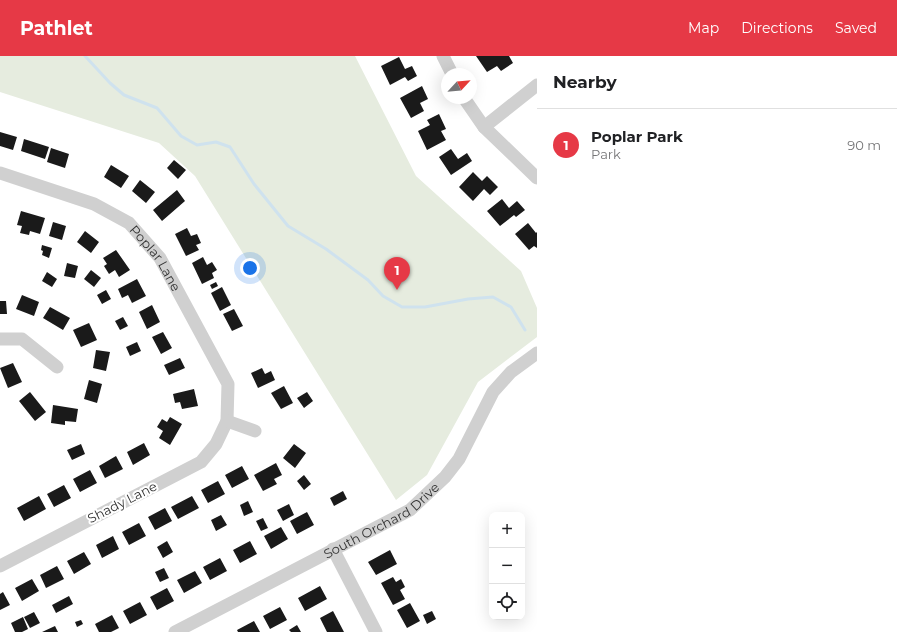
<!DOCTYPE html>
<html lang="en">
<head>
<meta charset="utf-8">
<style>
  body { margin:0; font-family:Montserrat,sans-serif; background:#f6f6f6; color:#202124 }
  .controls { position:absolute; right:12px; bottom:12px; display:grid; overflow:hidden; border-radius:8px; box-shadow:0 4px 16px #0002 }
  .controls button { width:36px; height:36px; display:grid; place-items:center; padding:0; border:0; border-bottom:1px solid #e0e0e0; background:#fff; color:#202124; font:20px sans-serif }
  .compass { position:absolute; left:441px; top:12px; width:36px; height:36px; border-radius:50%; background:#fff; box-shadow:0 4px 16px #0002; rotate:64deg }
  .you { position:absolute; left:250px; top:212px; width:14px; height:14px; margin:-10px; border:3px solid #fff; border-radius:50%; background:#1a73e8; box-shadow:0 0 0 6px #1a73e833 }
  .badge { display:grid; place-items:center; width:26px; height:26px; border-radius:50%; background:#e63946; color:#fff; font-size:13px; font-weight:700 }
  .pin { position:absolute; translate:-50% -33px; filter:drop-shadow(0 1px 2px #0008) }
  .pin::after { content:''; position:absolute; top:21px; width:14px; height:12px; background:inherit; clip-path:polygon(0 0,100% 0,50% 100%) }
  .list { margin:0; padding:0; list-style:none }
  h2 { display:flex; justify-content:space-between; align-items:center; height:52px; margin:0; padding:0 16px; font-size:17px }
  h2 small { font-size:13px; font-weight:400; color:#757577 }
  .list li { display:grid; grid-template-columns:26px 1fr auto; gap:12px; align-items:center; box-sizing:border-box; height:72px; padding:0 16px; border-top:1px solid #e0e0e0 }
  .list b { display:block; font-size:15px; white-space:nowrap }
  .list p { margin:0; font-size:13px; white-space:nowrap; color:#757577 }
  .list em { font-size:13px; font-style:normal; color:#757577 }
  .icon { flex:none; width:22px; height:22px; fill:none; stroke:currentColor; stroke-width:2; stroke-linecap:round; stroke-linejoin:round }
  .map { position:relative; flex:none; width:537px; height:576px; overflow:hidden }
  header { display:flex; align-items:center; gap:24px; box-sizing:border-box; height:56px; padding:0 20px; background:#e63946; color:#fff }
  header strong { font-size:19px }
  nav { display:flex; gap:22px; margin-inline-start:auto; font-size:14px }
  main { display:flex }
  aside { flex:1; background:#fff }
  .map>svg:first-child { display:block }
</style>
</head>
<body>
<header>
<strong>Pathlet</strong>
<nav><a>Map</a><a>Directions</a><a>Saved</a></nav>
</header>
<main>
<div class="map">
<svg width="537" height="576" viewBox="0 0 537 576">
  <rect width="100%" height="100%" fill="#fff"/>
  <path fill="#e6ecdf" d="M0,0H355L416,120L521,215L537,252V281L478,326L427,419L396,444L195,120L159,87L0,36Z"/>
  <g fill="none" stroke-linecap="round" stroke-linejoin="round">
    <path stroke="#cfe2ee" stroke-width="3" d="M85,0L110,27L124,39L157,52L181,80L197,89L216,86L230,91L254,128L288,170L326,193L368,224L383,240L402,251H425L468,243L493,241L511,251L525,274"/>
  </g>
  <path fill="#1a1a1a" d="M476,0H509L513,7L501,15L497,10L487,16Z
    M399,1L405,13L412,10L417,20L408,25L405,21L390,29L381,10Z
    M422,30L428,43L420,47L424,55L411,62L400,42Z
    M439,58L446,73L441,75L446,84L427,94L418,75L430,69L427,64Z
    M0,76L17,81L13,94L0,90Z
    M24,83L49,91L45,103L21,95Z
    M51,92L69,98L65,112L47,106Z
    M451,93L458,103L467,97L472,105L451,119L439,101Z
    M174,104L186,114L178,123L167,112Z
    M111,109L129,120L121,132L104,121Z
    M473,116L482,125L487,120L498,131L490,139L484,133L473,145L459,131Z
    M140,124L155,136L146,147L132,135Z
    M177,134L185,145L162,165L153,154Z
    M502,143L509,152L517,145L525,154L516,161L514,159L500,170L487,155Z
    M21,155L45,162L40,178L30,175L29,179L20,177L22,170L17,169Z
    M53,166L66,170L62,184L49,180Z
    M528,167L536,177L537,176V192L534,190L529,194L515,178Z
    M187,172L191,180L197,178L201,187L196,189L199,194L186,200L175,178Z
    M85,175L99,186L91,197L77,186Z
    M42,189L52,192L49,202L42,199L43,195L41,194Z
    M116,194L130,214L119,221L115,214L109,218L104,210L107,208L103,202Z
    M203,201L207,209L212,206L217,214L212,217L214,222L202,228L192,207Z
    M67,207L78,210L75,222L64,220Z
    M91,214L101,222L94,231L84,223Z
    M47,216L57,223L52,231L42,225Z
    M137,223L146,240L132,247L128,239L122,242L118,233Z
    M216,226L218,230L212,233L210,229Z
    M222,231L231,249L220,255L211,237Z
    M106,234L111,243L102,248L97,239Z
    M22,239L39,246L34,260L16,253Z
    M0,245H6L7,258H0Z
    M152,249L160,266L147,273L139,256Z
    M50,251L70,262L63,274L43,262Z
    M234,253L243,270L232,275L223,258Z
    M123,261L128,270L120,274L115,265Z
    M89,267L97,284L81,291L73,274Z
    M163,276L172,292L161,298L152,281Z
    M137,286L141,295L130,300L126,291Z
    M96,294L110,296L106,315L93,312Z
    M180,302L185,312L169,319L164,309Z
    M13,307L22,326L8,332L0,312Z
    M262,312L265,318L271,315L275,324L258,332L251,317Z
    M89,324L102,328L97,347L84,343Z
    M284,330L293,347L281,353L271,337Z
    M194,333L198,350L182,353L180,346L175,347L173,338Z
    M30,336L46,356L35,365L19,345Z
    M307,336L313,345L304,352L297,342Z
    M53,349L78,353L76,366L65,365V369L51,367Z
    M170,361L182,368L170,389L159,382L163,375L157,371L162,363L167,366Z
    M144,387L150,399L133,409L127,396Z
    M81,388L85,398L72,404L67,394Z
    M294,388L306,397L295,412L283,402Z
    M116,400L123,413L105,422L99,410Z
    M276,407L282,419L274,423L277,428L263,435L254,419Z
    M242,410L249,423L232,432L225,419Z
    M90,414L97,427L80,436L73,423Z
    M304,419L311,428L304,434L297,425Z
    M218,425L225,438L208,447L201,434Z
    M64,429L71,442L54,451L47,438Z
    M343,435L347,443L334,450L330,442Z
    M39,440L46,453L24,465L17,452Z
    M192,440L199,452L178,463L171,451Z
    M248,445L253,456L244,460L240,449Z
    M289,448L294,459L283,465L277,454Z
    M165,452L172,465L155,474L148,461Z
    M307,456L314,469L297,478L290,465Z
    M221,459L227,469L216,475L211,464Z
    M263,462L268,472L261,475L256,465Z
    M139,467L146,480L129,489L122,476Z
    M281,471L288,483L271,493L264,480Z
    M113,480L119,493L102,502L96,489Z
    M167,485L173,496L163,502L157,491Z
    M250,485L257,498L240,507L233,494Z
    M390,494L397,508L376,519L368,506Z
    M84,496L91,508L74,518L67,505Z
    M220,502L227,515L210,524L203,511Z
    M57,510L64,523L46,532L40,519Z
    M164,512L169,522L160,526L155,516Z
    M195,515L202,527L184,537L177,524Z
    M393,521L396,526L401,523L405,531L400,534L405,543L393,549L381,527Z
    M32,523L39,535L22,545L15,532Z
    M320,530L327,543L305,555L298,542Z
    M167,532L174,545L157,554L150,541Z
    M3,536L10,549L0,554V538Z
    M69,540L73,548L56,557L52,549Z
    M140,546L147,559L130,568L123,555Z
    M410,547L420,565L407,572L397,554Z
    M280,551L287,564L270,573L263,560Z
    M333,555L344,576H327L320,562Z
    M432,555L436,563L427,568L423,559Z
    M34,556L40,567L30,572L24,561Z
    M112,559L119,572L111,576H99L95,568Z
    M23,561L28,573L22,576H15L11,567Z
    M81,564L83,568L77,571L75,566Z
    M254,565L260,576H238L237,574Z
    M297,569L301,576H291L289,574Z
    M55,570L58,576H42Z"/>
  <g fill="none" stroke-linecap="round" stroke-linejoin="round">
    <g stroke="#d0d0d0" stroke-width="13">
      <path d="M443,0L452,18"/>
      <path d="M464,42L484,71L537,122"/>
      <path d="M484,71L537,29"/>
      <path id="s1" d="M0,117L94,148L129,167L160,202L228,328L227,365L216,388L201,406L0,510"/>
      <path d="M0,283H22L57,311"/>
      <path d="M227,365L255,375"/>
      <path d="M333,493L376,576"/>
      <path id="s2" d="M175,576L410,454L445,421L459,403L493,336L511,316L537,297"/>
    </g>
  </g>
  <g text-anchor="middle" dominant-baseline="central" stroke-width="4" stroke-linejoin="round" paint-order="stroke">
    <g font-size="13" fill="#333" stroke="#fff">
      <text stroke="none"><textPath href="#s1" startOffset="183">Poplar Lane</textPath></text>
      <text transform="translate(122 446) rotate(-27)">Shady Lane</text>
      <text stroke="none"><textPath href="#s2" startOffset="235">South Orchard Drive</textPath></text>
    </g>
  </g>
</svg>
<div class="controls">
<button>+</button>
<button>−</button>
<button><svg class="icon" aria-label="locate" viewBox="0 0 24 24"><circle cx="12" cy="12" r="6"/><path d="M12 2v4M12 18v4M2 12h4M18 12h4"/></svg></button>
</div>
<svg class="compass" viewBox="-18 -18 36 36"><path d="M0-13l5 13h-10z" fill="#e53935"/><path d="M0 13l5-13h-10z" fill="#757577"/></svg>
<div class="you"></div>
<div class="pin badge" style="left:397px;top:234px">1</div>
</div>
<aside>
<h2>Nearby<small></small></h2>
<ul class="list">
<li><span class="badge">1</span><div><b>Poplar Park</b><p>Park</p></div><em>90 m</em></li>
</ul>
</aside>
</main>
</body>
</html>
